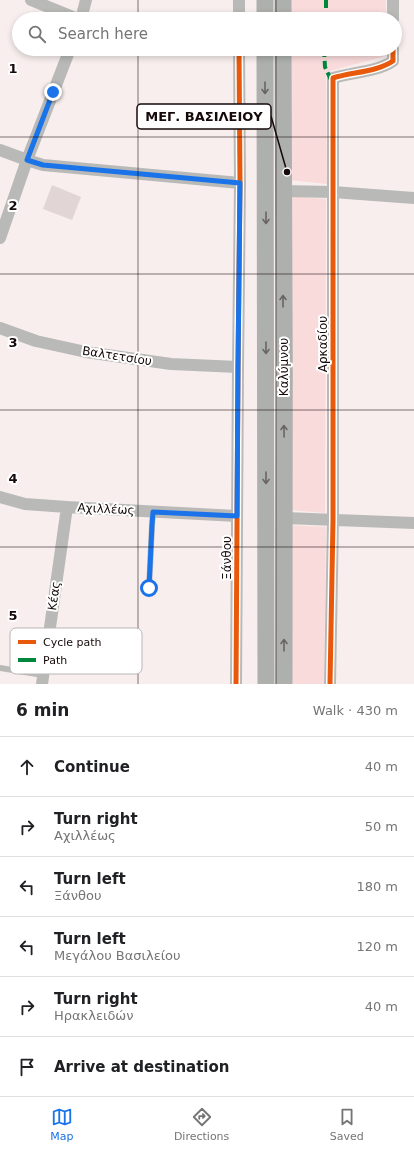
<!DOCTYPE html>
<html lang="en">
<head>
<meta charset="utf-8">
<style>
  body { margin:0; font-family:"DejaVu Sans",sans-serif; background:#f6f6f6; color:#202124 }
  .stop { position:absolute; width:12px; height:12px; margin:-9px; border:3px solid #1a73e8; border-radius:50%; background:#fff }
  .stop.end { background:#1a73e8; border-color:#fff; box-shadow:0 1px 4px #0008 }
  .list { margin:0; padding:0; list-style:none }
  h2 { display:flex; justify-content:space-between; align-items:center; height:52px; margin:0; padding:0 16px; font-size:17px }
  h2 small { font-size:13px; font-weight:400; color:#757577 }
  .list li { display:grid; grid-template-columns:26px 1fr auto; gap:12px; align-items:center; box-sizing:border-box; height:60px; padding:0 16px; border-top:1px solid #e0e0e0 }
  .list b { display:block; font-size:15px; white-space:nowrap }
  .list p { margin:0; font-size:13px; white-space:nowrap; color:#757577 }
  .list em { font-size:13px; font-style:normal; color:#757577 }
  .icon { flex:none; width:22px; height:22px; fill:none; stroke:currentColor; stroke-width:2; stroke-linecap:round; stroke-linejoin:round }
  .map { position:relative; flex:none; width:414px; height:684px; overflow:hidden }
  .search { position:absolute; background:#fff; box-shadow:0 2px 6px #0003; left:12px; right:12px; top:12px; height:44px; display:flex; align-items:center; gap:10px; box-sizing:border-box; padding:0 14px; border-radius:22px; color:#757577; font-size:15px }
  .sheet { height:412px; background:#fff }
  nav { display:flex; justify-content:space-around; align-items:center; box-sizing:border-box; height:56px; border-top:1px solid #e0e0e0; background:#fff; font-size:11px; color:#757577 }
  nav a { display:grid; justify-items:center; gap:2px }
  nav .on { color:#1a73e8 }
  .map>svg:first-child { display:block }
</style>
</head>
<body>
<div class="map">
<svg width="414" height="684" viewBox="0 0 414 684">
  <rect width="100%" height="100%" fill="#f8eeee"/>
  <path fill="#fadbdc" d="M290,0H386V19H290Z
    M290,49H386V56L326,72L327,184L289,180Z
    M288,196L326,199L325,513L290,510Z
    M289,525L326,527L324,684H290Z"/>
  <path fill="#e1d5d5" d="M52,185L81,197L72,220L43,209Z"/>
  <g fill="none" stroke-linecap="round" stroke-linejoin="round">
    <path stroke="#b9bab8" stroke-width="6" d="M149,588L152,525L153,512
      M0,668L43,675"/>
    <path stroke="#b9bab8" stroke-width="12" d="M31,0L78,19
      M239,0V19
      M81,19L86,0
      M393,19V0
      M0,150L27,160L43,165L240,183
      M283,191L333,192L414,198
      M0,238L27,160L70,49
      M0,328L36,341L86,352L171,364L238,367
      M0,497L25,504L67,507L237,516
      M285,518L414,523
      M42,684L67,507
      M236,684L238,367L240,183L239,49
      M330,684L333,520V78C352,72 377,72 393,61V49"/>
    <path stroke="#adb0ac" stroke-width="17" d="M265,0V19
      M283,0V19
      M265,49L266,684
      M283,49C284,261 285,472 284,684"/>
    <path stroke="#00873e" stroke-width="4" stroke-dasharray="8 4" stroke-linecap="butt" d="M326,0V19
      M353,19L355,17
      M324,49L325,67L332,82"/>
    <defs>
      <path id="cycleway" d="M236,684L238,367L240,183L239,49
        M330,684L333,520V78C352,72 377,72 393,61V49"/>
    </defs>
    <use href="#cycleway" stroke="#fff" stroke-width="8"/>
    <use href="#cycleway" stroke="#e8590c" stroke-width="5"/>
  </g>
  <defs><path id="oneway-shaft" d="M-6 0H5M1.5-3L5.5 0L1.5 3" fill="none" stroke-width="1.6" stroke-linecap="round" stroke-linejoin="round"/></defs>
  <g stroke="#696563">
    <use href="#oneway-shaft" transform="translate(265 88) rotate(90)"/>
    <use href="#oneway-shaft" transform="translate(266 218) rotate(90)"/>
    <use href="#oneway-shaft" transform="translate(283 301) rotate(-90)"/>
    <use href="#oneway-shaft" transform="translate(266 348) rotate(90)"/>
    <use href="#oneway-shaft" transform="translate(284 431) rotate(-91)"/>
    <use href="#oneway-shaft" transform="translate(266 478) rotate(90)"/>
    <use href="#oneway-shaft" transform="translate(284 645) rotate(-90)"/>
  </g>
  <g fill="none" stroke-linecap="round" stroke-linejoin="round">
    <path stroke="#1a73e8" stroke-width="5" d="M53,92L27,160L43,165L240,183L238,367L237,516L153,512L152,525L149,588"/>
  </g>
  <path fill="none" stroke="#15090a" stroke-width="1" stroke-opacity="0.55" d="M138,0V19M276,0V19M138,49V684M276,49V684M0,137H414M0,274H414M0,410H414M0,547H414"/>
  <g text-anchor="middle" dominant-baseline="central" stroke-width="4" stroke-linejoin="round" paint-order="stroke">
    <g font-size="12" fill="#15090a" stroke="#fff">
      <text transform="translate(323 344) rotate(-90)">Αρκαδίου</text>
      <text transform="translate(117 356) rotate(9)">Βαλτετσίου</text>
      <text transform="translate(284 367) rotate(-90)">Καλύμνου</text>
      <text transform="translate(106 509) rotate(3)">Αχιλλέως</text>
      <text transform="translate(227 558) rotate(-90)">Ξάνθου</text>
      <text transform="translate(54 596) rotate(-82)">Κέας</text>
    </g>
  </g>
  <rect x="10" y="628" width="132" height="46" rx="6" fill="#fff" stroke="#b9b5b6" stroke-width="1"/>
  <rect x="18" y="640" width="18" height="4" fill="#e8590c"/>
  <rect x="18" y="658" width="18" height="4" fill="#00873e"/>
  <g font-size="11" fill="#15090a">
    <text x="43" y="646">Cycle path</text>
    <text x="43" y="664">Path</text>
  </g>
  <g font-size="13" text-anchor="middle" font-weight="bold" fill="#15090a" stroke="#fff" stroke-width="4" stroke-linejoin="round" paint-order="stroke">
    <text x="13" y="73">1</text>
    <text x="13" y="210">2</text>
    <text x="13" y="347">3</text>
    <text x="13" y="483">4</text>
    <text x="13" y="620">5</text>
  </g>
  <path fill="none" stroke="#15090a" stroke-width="1.5" d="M287 172L271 116"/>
  <circle fill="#15090a" stroke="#fff" stroke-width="1.5" cx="287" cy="172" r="4"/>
  <rect fill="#fff" stroke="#15090a" stroke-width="1.5" x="137" y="104" width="134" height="25" rx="4"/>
  <g font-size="13" text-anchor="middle" font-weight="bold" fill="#15090a">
    <text x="204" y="121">ΜΕΓ. ΒΑΣΙΛΕΙΟΥ</text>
  </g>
</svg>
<div class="stop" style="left:149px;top:588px"></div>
<div class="stop end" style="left:53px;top:92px"></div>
<div class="search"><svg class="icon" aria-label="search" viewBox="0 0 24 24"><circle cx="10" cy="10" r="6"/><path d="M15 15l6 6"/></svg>Search here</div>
</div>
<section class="sheet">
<h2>6 min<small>Walk · 430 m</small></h2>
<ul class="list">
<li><svg class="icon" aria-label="ahead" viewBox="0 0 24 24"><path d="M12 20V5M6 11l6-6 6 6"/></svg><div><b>Continue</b></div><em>40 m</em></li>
<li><svg class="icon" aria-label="right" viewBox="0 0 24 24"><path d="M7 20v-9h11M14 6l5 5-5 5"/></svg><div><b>Turn right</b><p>Αχιλλέως</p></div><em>50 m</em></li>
<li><svg class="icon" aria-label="left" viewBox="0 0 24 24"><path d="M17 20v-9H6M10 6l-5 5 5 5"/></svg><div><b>Turn left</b><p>Ξάνθου</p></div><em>180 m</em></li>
<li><svg class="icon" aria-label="left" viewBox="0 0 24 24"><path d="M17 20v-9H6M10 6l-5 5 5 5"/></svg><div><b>Turn left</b><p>Μεγάλου Βασιλείου</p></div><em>120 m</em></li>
<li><svg class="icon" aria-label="right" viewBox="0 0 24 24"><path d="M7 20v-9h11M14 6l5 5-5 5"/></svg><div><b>Turn right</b><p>Ηρακλειδών</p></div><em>40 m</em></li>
<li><svg class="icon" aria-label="arrive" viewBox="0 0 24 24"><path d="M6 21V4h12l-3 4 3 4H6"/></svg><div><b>Arrive at destination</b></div></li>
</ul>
</section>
<nav>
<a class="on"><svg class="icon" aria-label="map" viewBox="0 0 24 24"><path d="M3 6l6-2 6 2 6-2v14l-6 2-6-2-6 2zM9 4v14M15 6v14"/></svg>Map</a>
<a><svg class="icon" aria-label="directions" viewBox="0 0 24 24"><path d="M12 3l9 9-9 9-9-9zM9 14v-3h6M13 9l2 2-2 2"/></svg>Directions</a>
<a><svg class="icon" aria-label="saved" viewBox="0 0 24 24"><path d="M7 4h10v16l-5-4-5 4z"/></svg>Saved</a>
</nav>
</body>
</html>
